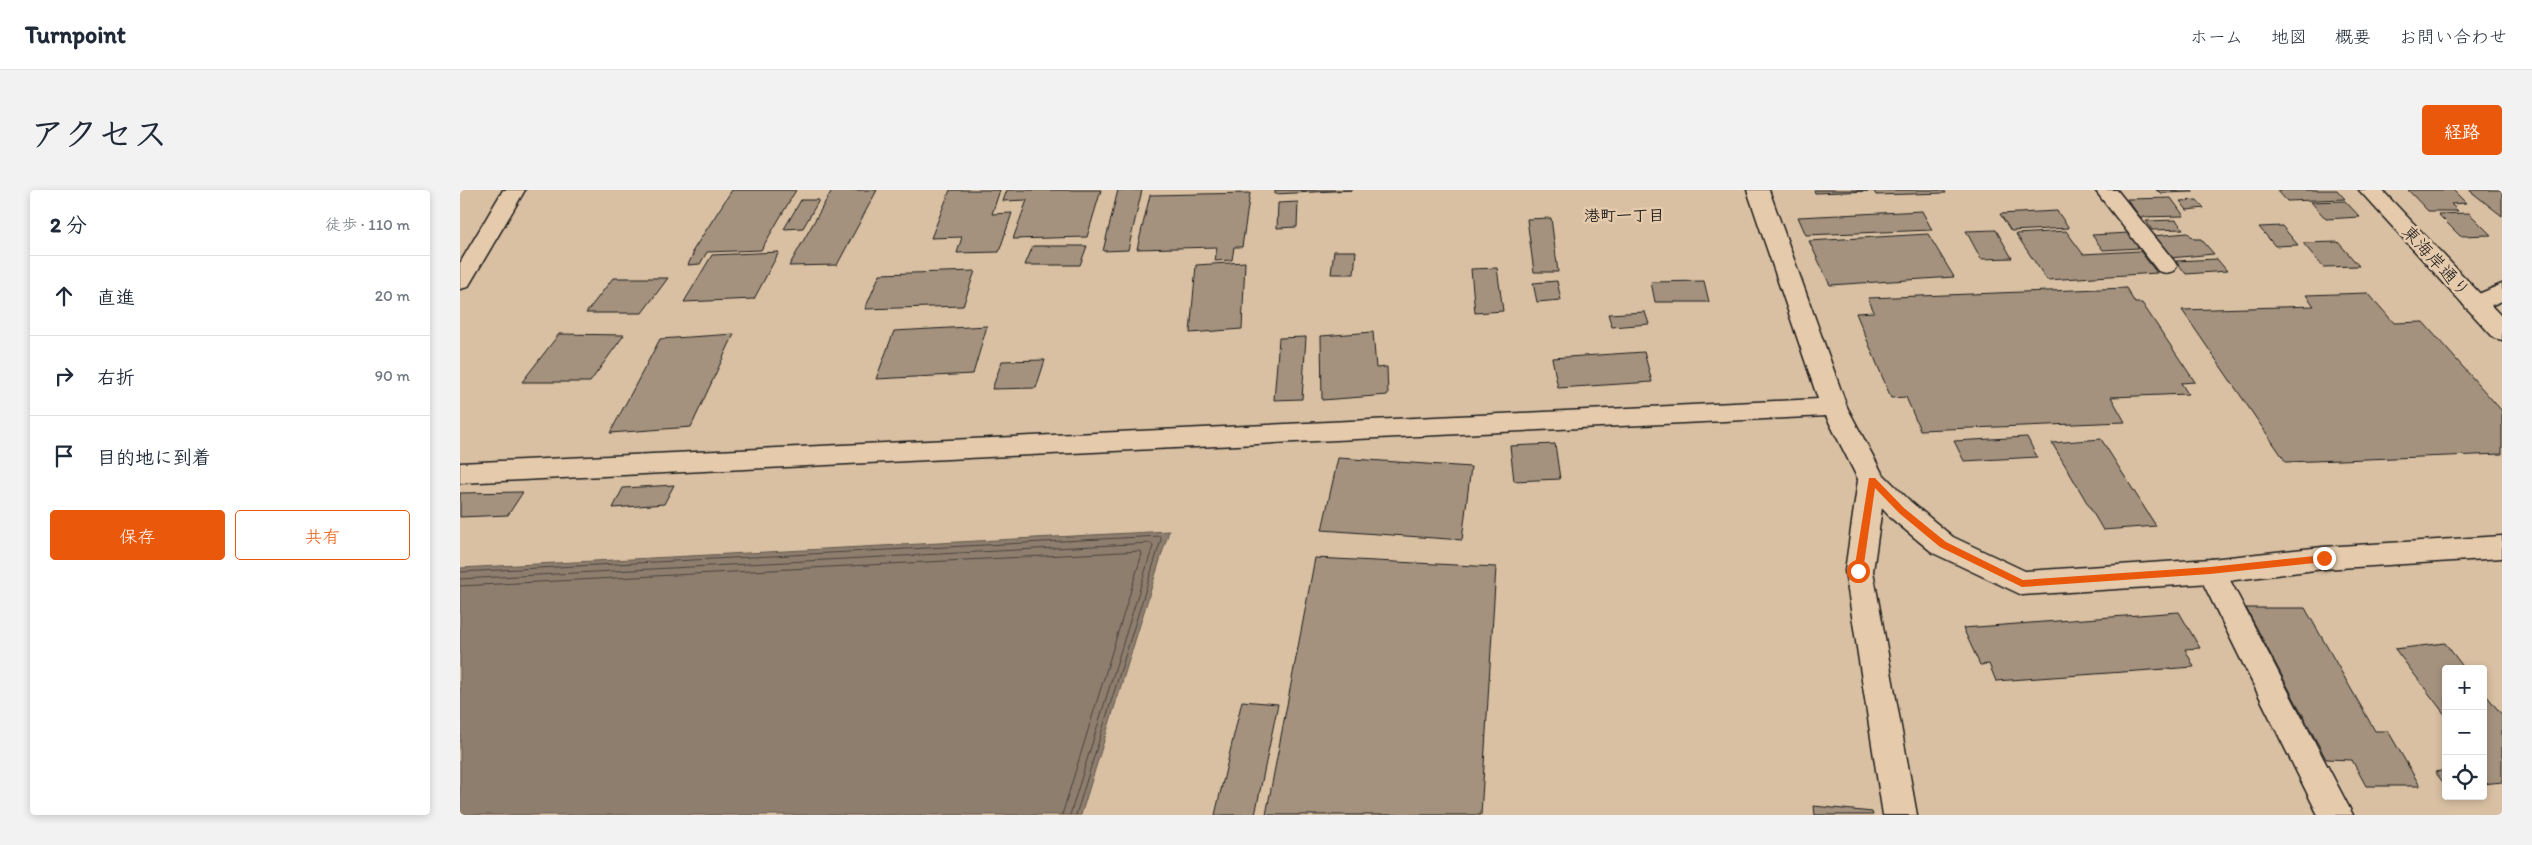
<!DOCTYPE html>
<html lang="ja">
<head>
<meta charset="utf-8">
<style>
  body { margin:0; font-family:Itim,"Klee One",sans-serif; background:#f2f2f3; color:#1f2937 }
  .controls { position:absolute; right:15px; bottom:15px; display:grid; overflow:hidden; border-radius:5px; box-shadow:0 2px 8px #0003 }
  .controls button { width:45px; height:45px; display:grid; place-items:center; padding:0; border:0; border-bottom:1px solid #e0e1e3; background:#fff; color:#1f2937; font:25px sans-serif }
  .stop { position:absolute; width:15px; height:15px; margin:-11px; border:4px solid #ea580c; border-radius:50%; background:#fff }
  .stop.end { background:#ea580c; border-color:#fff; box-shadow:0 1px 5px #0008 }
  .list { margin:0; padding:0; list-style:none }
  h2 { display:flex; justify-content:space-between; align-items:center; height:65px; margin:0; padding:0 20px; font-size:21px }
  h2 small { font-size:16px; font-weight:400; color:#747a83 }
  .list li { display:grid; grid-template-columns:32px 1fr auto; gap:15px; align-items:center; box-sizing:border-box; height:80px; padding:0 20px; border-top:1px solid #e0e1e3 }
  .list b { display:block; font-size:19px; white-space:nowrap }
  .list em { font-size:16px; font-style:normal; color:#747a83 }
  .actions { display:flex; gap:10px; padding:15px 20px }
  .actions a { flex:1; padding:11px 0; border:1px solid #ea580c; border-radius:5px; text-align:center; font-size:18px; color:#ea580c }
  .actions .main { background:#ea580c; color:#fff }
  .icon { flex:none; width:28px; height:28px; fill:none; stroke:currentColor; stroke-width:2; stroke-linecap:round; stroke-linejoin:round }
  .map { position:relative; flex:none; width:2042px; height:625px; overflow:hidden; border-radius:5px }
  header { display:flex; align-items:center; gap:30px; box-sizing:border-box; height:70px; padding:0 25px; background:#fff; border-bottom:1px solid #e0e1e3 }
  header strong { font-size:24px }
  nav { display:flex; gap:28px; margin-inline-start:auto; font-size:18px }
  .intro { display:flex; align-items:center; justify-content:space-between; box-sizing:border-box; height:120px; padding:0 30px }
  h1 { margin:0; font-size:35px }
  .button { padding:12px 22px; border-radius:5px; background:#ea580c; color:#fff; font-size:18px; font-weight:700 }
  main { display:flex; gap:30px; padding:0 30px }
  aside { flex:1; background:#fff; border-radius:5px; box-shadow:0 2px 8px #0003 }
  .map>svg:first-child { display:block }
</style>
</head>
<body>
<header>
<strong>Turnpoint</strong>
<nav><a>ホーム</a><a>地図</a><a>概要</a><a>お問い合わせ</a></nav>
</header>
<div class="intro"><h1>アクセス</h1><a class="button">経路</a></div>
<main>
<aside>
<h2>2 分<small>徒歩 · 110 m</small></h2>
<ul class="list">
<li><svg class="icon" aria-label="ahead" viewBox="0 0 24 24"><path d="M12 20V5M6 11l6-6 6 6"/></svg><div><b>直進</b></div><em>20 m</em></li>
<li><svg class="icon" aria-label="right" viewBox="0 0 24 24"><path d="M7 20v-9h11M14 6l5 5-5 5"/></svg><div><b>右折</b></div><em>90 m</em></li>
<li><svg class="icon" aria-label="arrive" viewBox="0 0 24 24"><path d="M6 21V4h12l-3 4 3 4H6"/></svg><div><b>目的地に到着</b></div></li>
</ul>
<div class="actions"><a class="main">保存</a><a>共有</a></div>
</aside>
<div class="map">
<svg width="2042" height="625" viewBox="0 0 2042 625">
  <rect width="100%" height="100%" fill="#d9c0a3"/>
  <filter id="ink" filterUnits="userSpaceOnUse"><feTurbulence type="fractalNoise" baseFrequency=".02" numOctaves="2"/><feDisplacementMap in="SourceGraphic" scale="10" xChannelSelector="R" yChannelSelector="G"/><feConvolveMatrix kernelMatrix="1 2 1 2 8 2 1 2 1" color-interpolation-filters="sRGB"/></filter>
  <g filter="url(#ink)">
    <path fill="#8e7e6e" stroke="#60574d" d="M709,341L621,625H0V378Z"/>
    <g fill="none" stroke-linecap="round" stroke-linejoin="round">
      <path stroke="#4a433d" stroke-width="1" d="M0,382L700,346L701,350L616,625
        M0,389L691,353L693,356L610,625
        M0,396L681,361L682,364L602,625"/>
    </g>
    <path fill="#a4927e" stroke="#1c1c1c" d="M272,0H336L301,60L247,62L240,74L228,75L234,62H232Z
      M372,0H417L377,75L329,76Z
      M490,0H540L532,24L552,23L539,62L497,63L502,47L471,48Z
      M547,0H641L627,47L553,49L567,10L543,11Z
      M658,0H682L668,60L643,61Z
      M815,0H893L815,4Z
      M1354,0H1484L1486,3L1416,5L1414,1L1355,3Z
      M1696,0H1732L1734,2L1701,3Z
      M1817,0H1877L1885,9L1827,11Z
      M1948,0H1993L2006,13L1991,14L1998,21H1968Z
      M2009,0H2042V26Z
      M790,3L782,57H774L772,70L755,71L757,57L677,59L690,5Z
      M1711,8L1724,26L1680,27L1667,9Z
      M341,10H359L343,38L324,39Z
      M1737,10L1744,18L1727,20L1720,11Z
      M1885,11L1900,27L1866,29L1851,12Z
      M838,12L837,37L817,38L818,13Z
      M1462,21L1472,40L1346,45L1338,27Z
      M1597,21L1609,38L1551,41L1540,24Z
      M2009,23L2031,45L2000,46L1978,24Z
      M1091,28L1098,82H1074L1067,29Z
      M1716,30L1723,39L1692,40L1686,31Z
      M1822,36L1838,55L1815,56L1799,37Z
      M1536,40L1552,68L1521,69L1506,41Z
      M1606,41L1623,64L1680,61L1697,83L1587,90L1556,44Z
      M1669,43L1680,58L1643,60L1632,45Z
      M1728,43L1734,49H1741L1754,64L1710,68L1692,46Z
      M1468,44L1494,87L1370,95L1349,51Z
      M1878,52L1899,76L1863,77L1843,53Z
      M573,56H627L620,75H565Z
      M874,61H896L894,84H871Z
      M319,62L294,109L224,112L252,65Z
      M1757,69L1767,81L1726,84L1716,71Z
      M785,72L782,139L730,143L736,75Z
      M1037,78L1043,121L1015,123L1011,79Z
      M515,81L503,116L405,119L420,84Z
      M153,88H208L182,123H126Z
      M1097,91L1101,110L1077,112L1073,93Z
      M1244,91L1249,112H1195L1191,92Z
      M1666,98L1675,113H1682L1735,192L1721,193L1728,204L1651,207L1665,232L1460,240L1446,207L1431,208L1396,123L1414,122L1408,108Z
      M1908,103L1934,133L1963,132L2042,221V264L1826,272L1722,120L1854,116L1846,105Z
      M1185,122L1189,134L1152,137L1148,124Z
      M527,136L513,184L416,189L434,141Z
      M913,142L916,178L927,177L928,205L862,210L861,146Z
      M99,144L164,145L130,192H62Z
      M274,144L231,237L150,243L200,149Z
      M846,147L842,209L814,210L819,148Z
      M1184,162L1192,192L1098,198L1092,168Z
      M585,170L576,198L532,199L542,171Z
      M1567,247L1577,267L1504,271L1494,251Z
      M1641,249L1696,336L1643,340L1592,253Z
      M1095,254L1100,289L1054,291L1050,256Z
      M878,268L1011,277L1002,350L862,340Z
      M214,295L204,314L153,318L163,298Z
      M63,302L48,325L0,327V303Z
      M855,368L1036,377L1021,625H806Z
      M1786,418H1845L1915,541H1928L1960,596H1906L1892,570L1866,569Z
      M1719,422L1740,458L1725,459L1734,477L1536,491L1529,474L1520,475L1503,438Z
      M1985,453L2005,479H1986V526L1935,459Z
      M2023,501L2042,525V592L2023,594Z
      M782,511L818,514L795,625H755Z
      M1986,580V596L1975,582Z
      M1354,616L1412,622L1413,625H1355Z"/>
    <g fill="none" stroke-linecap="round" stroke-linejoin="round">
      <defs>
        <path id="street" d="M1635,0H1657L1714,71L1717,76L1714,81L1706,83L1698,81Z
          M2042,94V111L2015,122L2007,119L2003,114L2007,109Z
          M1412,280L1422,283L1426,290L1413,381L1457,625H1423L1385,381L1398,290L1402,283Z
          M1751,369L1761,373L1893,625H1858L1737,381L1741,373Z"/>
        <path id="secondary" d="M43,0H65L8,97L0,99V73Z
          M1287,0H1309L1387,217L1422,283L1451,312L1493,347L1565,381L1751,369L1863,357L2042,346V368L1863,379L1751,393L1562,405L1473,363L1431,328L1402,297L1366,226L0,293V273L1358,209Z
          M1899,0H1922L2042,127V150L2034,148Z"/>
      </defs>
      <use href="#street" stroke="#1c1c1c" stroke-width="3"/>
      <use href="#secondary" stroke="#1c1c1c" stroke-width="3"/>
      <use href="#street" fill="#e5caac" fill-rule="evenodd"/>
      <use href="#secondary" fill="#e5caac" fill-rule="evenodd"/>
    </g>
  </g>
  <path fill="#ea580c" d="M1409,288H1415L1444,318L1486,352L1563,390L1750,377L1864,365L1868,368L1864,372L1750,384L1562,397L1480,357L1439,323L1415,298L1403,381L1398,384L1394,381Z"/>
  <g text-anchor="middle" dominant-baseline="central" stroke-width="5" stroke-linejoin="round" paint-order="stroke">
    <g font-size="16" font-weight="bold" fill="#1c1c1c" stroke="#e5caac">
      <text x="1164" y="25">港町一丁目</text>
    </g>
    <g font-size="18" fill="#1c1c1c" stroke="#e5caac">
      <text transform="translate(1976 71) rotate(47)">東海岸通り</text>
    </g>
  </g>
</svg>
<div class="controls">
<button>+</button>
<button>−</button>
<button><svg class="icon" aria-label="locate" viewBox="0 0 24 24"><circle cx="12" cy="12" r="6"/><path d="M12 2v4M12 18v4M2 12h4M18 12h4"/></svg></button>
</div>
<div class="stop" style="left:1398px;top:381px"></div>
<div class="stop end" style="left:1864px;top:368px"></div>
</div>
</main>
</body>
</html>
